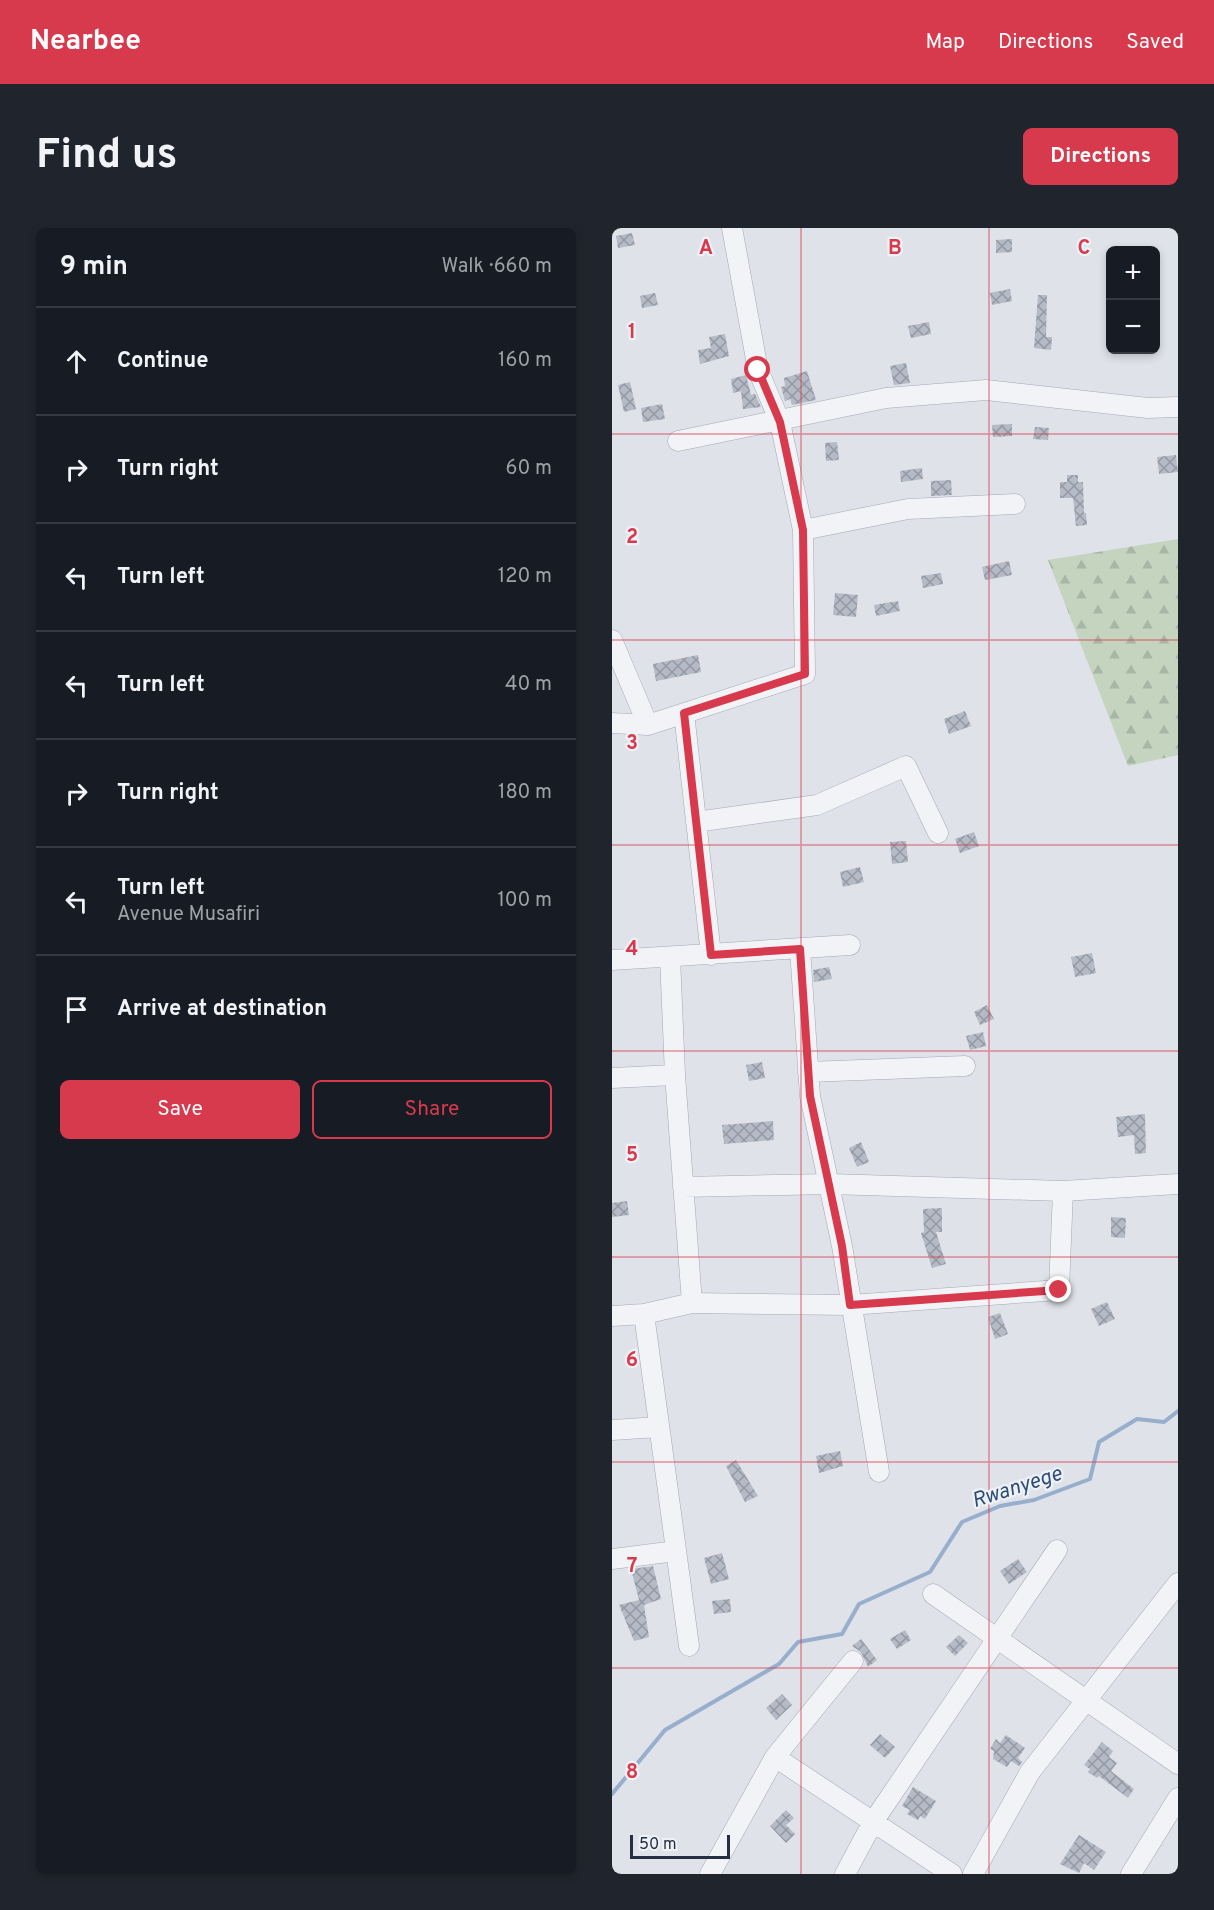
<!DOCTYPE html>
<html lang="en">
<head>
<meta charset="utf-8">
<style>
  body { margin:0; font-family:Overpass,sans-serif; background:#20242c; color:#f1f3f6 }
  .controls { position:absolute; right:18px; top:18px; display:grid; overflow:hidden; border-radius:9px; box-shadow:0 3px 9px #0003 }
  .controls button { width:54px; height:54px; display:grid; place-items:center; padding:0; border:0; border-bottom:2px solid #363941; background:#171b24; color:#f1f3f6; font:30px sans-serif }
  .scale { position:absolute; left:18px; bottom:15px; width:100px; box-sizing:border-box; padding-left:6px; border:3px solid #262f41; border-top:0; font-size:16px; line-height:21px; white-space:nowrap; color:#262f41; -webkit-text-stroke:4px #eef1f6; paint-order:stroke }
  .stop { position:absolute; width:18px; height:18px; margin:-14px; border:4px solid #d73a4d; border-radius:50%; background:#fff }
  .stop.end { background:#d73a4d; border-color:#fff; box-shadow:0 2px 6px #0008 }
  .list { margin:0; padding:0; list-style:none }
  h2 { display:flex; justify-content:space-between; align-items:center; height:78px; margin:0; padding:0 24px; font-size:26px }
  h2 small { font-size:20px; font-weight:400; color:#9ea1a6 }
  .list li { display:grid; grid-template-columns:39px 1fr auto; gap:18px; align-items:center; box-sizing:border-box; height:108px; padding:0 24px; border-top:2px solid #363941 }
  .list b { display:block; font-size:22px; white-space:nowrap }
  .list p { margin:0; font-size:20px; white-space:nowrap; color:#9ea1a6 }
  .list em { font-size:20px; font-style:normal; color:#9ea1a6 }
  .actions { display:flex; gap:12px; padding:18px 24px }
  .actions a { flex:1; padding:14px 0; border:2px solid #d73a4d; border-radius:9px; text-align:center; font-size:21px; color:#d73a4d }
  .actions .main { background:#d73a4d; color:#fff }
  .icon { flex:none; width:33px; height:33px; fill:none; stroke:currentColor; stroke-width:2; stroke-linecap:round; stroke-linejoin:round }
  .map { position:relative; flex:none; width:566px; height:1646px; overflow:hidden; border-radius:9px }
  header { display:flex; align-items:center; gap:36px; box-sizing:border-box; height:84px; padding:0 30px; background:#d73a4d; color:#fff }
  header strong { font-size:28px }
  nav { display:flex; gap:33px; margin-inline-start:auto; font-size:21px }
  .intro { display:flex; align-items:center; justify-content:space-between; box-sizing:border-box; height:144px; padding:0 36px }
  h1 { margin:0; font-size:42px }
  .button { padding:15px 27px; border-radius:9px; background:#d73a4d; color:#fff; font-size:21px; font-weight:700 }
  main { display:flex; gap:36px; padding:0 36px }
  aside { flex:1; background:#171b24; border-radius:9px; box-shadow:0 3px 9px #0003 }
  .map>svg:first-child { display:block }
</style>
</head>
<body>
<header>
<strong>Nearbee</strong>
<nav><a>Map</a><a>Directions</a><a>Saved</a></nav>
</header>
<div class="intro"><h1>Find us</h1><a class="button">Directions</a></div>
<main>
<aside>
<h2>9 min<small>Walk · 660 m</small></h2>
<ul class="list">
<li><svg class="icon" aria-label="ahead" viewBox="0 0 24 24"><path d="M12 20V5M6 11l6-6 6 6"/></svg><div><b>Continue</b></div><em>160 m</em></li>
<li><svg class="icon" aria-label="right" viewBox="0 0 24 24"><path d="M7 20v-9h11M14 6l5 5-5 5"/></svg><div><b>Turn right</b></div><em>60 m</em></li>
<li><svg class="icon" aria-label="left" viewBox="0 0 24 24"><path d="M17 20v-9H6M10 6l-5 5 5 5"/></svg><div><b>Turn left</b></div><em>120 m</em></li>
<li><svg class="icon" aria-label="left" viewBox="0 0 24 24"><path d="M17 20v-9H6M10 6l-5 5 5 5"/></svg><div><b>Turn left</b></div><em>40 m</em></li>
<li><svg class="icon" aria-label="right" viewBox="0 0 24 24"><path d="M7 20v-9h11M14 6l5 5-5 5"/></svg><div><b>Turn right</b></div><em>180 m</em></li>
<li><svg class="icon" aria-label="left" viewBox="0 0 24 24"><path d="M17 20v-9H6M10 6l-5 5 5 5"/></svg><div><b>Turn left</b><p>Avenue Musafiri</p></div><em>100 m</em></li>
<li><svg class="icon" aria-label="arrive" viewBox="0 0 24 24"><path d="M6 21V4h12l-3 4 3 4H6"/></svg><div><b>Arrive at destination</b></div></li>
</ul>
<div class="actions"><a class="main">Save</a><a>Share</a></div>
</aside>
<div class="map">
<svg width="566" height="1646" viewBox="0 0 566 1646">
  <defs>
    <pattern id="forest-firs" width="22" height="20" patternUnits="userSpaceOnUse" patternTransform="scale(1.5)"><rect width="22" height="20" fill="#c4d4bf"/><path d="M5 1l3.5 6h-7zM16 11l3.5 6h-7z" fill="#a8b6a5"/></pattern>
    <pattern id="building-cross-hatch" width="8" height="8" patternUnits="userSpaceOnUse" patternTransform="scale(1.5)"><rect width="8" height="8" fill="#b5bbc6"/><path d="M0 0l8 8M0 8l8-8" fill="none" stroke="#9398a2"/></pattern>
  </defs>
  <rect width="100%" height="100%" fill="#dfe2e9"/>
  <path fill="url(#forest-firs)" d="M566,311V527L516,538L436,332Z"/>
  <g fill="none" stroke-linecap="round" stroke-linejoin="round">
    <path stroke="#97afcc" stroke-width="4" d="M0,1566L53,1502L167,1436L186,1414L230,1406L247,1376L318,1344L350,1294L388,1278L422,1272L478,1251L487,1214L525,1191L552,1194L566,1183"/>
  </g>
  <path fill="url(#building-cross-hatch)" d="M20,5L23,17L6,20L4,8Z
    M400,11V24L384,25V12Z
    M398,61L400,73L380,77L378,65Z
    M43,65L46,77L30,80L28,68Z
    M426,67H435L434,109H440L439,122L422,120Z
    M317,94L319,106L299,110L296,98Z
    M113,106L117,128L88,136L86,122L99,120L97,109Z
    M294,135L298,155L282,157L278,138Z
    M195,143L204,172L180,177L178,171L173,173L169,159L173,158L172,150Z
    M134,147L139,167L143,166L149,179L131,181L129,163L121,165L119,151Z
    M18,154L24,181L12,184L6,157Z
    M50,176L53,191L31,194L29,180Z
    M400,196V208L381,209L380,197Z
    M423,199L437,200L436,212L421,211Z
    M225,214L227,232L214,233L213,215Z
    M564,227L566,244L547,246L545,229Z
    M310,240L311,251L289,254L288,243Z
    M455,247H466V254H471L472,285H474L475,297L464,298L461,270H448V254H455Z
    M339,252L340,267L319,268V253Z
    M397,333L400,347L373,352L370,339Z
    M329,345L331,356L311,360L309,348Z
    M223,365L246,367L244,389L221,387Z
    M286,373L288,383L264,388L262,377Z
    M86,427L89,444L44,453L41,436Z
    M353,483L359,498L337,506L332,491Z
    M362,604L367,618L348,625L343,611Z
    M294,613L296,634L280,636L278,614Z
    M248,639L252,654L231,659L228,644Z
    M480,725L484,745L463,749L459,729Z
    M217,739L220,751L202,754L201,742Z
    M375,777L382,791L368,797L362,784Z
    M371,804L374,818L358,822L354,808Z
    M150,834L153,850L137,853L134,837Z
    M533,886L534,925L523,926L522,907L506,909L504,889Z
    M161,893L162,912L112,916L110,897Z
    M249,914L257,934L245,939L237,920Z
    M15,973L17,987L0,989V975Z
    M330,980V1004H324L334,1036L320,1040L309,1005L312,1004L311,981Z
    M499,989L514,990L513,1010L499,1009Z
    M495,1074L503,1091L487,1098L479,1081Z
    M388,1085L396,1106L383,1111L376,1089Z
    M228,1223L231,1238L207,1245L204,1228Z
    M124,1232L146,1268L133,1274L114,1238Z
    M110,1325L117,1351L99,1356L92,1330Z
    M406,1331L415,1344L397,1356L388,1343Z
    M41,1338L49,1371L32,1377L37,1409L22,1413L7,1377L27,1372L19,1341Z
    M118,1371L119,1384L102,1386L100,1373Z
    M293,1402L299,1412L285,1421L278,1411Z
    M347,1407L356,1415L343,1428L334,1419Z
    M249,1411L265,1432L256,1439L249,1424L240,1418Z
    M170,1466L180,1477L164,1492L154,1480Z
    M268,1506L283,1519L273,1530L258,1517Z
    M394,1507L413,1520L406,1530L403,1527L410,1534L407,1538L399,1533L395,1539L381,1531L382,1523L378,1521L384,1511L388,1515Z
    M490,1514L501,1523L497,1529L505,1535L499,1543L522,1561L516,1570L487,1548L485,1550L476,1544L478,1541L472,1537Z
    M301,1559L324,1573L313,1591L308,1588L306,1592L295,1586L298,1582L290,1578Z
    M174,1582L182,1590L174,1597L183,1606L174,1615L158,1598Z
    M467,1607L494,1624L482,1642L472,1635L467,1645L448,1636Z"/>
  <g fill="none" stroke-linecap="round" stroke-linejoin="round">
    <defs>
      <path id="minor" d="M66,213L274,170L374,162L536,180L566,179
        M191,302L296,281L403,276
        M0,412L36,497
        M72,485L99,727
        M0,495L36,497L193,446L191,302L168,194L146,142L120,0
        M84,594L205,577L294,538L326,605
        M188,721L198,868L230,1018L267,1244
        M58,729L63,847L80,1075
        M0,732L238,717
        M196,844L353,838
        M0,850L63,847
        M71,959L217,956L451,963
        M32,1086L77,1418
        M0,1088L32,1086L80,1075L238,1077L447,1062L451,963L566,956
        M0,1202L47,1199
        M0,1331L64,1323
        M321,1366L566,1536
        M163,1529L340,1646
        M98,1646L163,1529L241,1433
        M233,1646L261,1594L445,1322
        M361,1646L418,1544L566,1355
        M519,1646L566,1570"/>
    </defs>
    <use href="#minor" stroke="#a4a9b3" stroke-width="21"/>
    <use href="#minor" stroke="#f2f3f7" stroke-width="20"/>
  </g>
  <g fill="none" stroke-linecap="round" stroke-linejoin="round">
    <path stroke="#d73a4d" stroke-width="8" d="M146,142L168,194L191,302L193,446L72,485L99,727L188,721L198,868L230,1018L238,1077L447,1062"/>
  </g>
  <path fill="none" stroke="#d73a4d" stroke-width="1.5" stroke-opacity="0.55" d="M189,0V1646M377,0V1646M0,206H566M0,412H566M0,617H566M0,823H566M0,1029H566M0,1234H566M0,1440H566"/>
  <g text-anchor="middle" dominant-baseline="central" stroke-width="4.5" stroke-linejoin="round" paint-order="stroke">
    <g font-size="21" font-style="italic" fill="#2e4c78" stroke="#eef1f6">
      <text transform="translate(405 1260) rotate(-18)">Rwanyege</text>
    </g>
  </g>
  <g font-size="20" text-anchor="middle" font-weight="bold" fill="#d73a4d" stroke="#eef1f6" stroke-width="4.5" stroke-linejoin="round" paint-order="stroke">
    <text x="94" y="26">A</text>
    <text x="283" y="26">B</text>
    <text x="472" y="26">C</text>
    <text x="20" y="110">1</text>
    <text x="20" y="315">2</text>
    <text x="20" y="521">3</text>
    <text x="20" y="727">4</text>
    <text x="20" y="933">5</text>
    <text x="20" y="1138">6</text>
    <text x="20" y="1344">7</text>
    <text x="20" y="1550">8</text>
  </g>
</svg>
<div class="controls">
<button>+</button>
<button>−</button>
</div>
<div class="scale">50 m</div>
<div class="stop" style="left:146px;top:142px"></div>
<div class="stop end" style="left:447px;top:1062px"></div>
</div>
</main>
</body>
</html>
